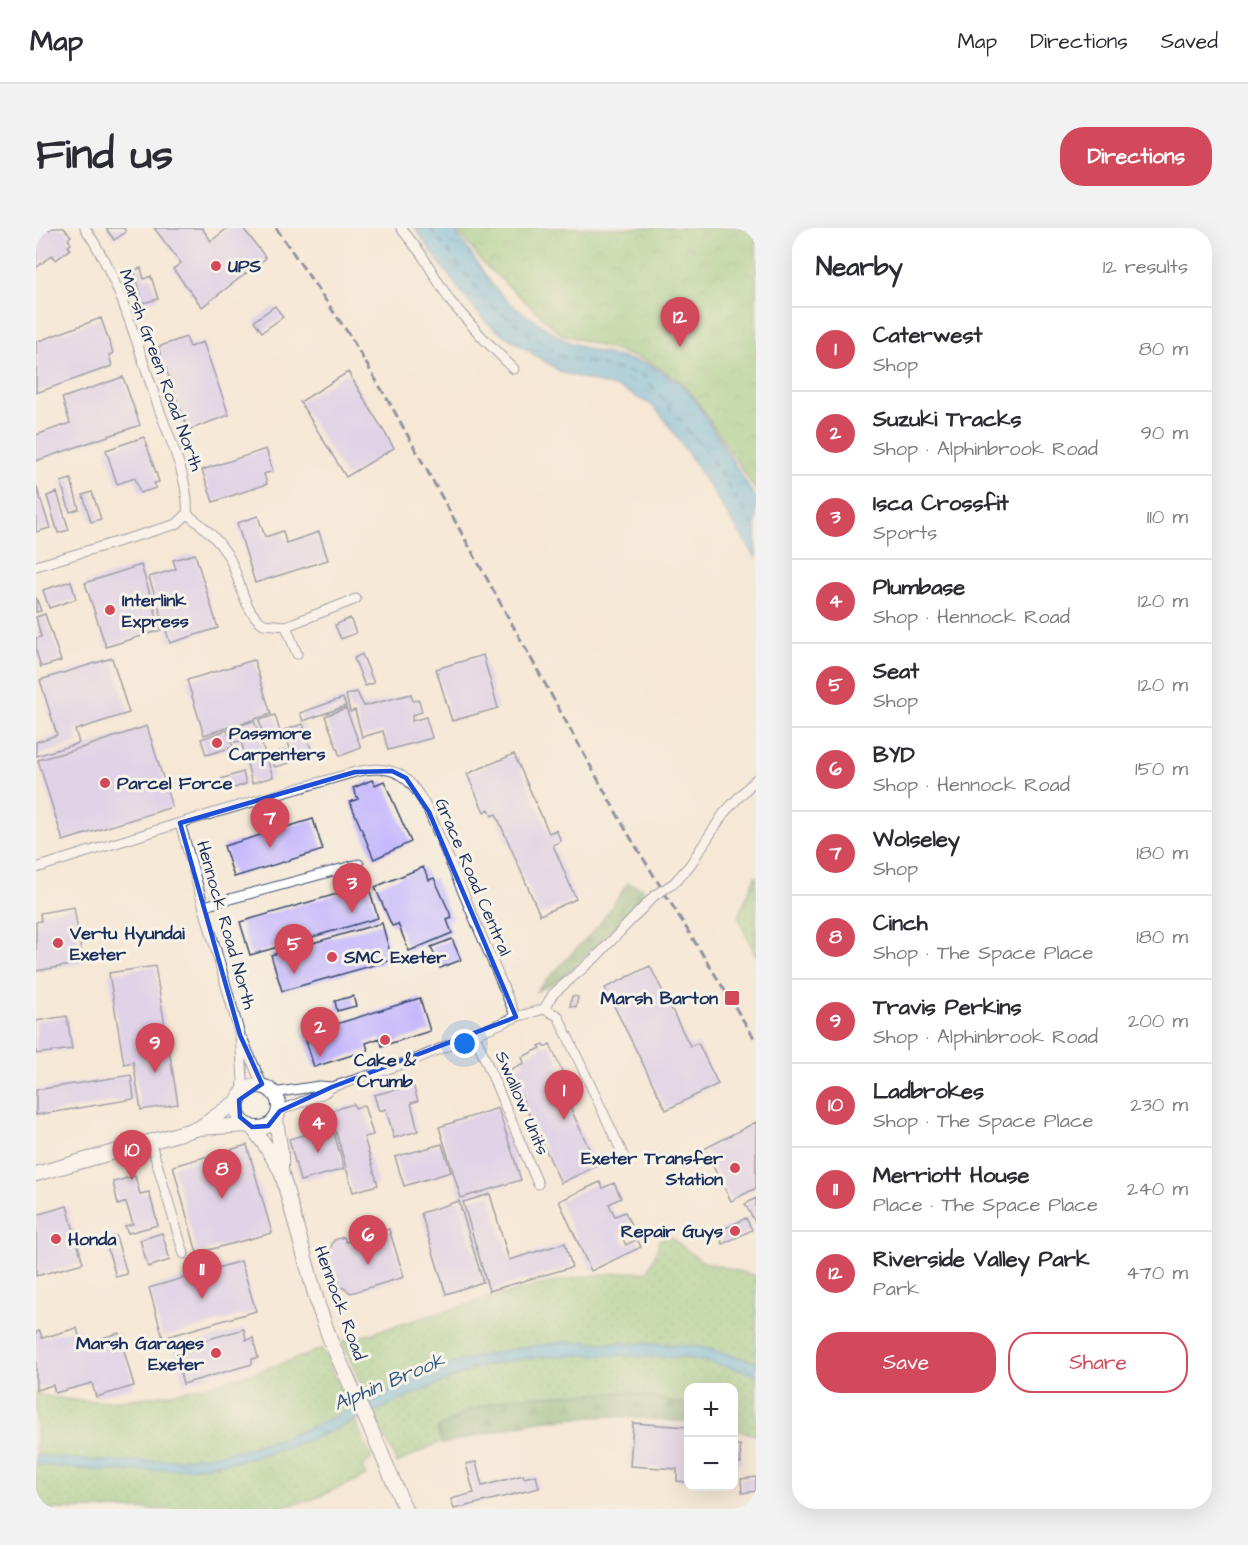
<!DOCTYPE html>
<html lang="en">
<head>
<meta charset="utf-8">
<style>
  body { margin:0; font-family:"Architects Daughter",sans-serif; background:#f2f2f3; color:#2b2b33 }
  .controls { position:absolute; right:18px; bottom:18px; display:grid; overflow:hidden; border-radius:12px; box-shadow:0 6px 24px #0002 }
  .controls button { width:54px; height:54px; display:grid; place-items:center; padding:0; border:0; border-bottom:2px solid #e1e1e2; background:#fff; color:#2b2b33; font:30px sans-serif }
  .you { position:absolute; left:429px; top:816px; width:21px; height:21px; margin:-15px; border:4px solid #fff; border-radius:50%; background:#1a73e8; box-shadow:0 0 0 9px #1a73e833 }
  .badge { display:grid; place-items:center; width:39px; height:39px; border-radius:50%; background:#d1495b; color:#fff; font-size:20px; font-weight:700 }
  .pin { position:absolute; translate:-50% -50px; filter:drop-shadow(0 2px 3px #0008) }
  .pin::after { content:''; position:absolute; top:32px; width:21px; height:18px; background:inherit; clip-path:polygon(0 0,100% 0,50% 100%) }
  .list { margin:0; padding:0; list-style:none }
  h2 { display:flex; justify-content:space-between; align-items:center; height:78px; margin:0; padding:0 24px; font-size:26px }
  h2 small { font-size:20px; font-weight:400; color:#7c7c81 }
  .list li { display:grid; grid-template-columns:39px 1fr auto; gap:18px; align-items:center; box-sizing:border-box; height:84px; padding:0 24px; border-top:2px solid #e1e1e2 }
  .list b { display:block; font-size:22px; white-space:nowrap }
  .list p { margin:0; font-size:20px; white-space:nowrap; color:#7c7c81 }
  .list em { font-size:20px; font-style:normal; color:#7c7c81 }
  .actions { display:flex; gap:12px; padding:18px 24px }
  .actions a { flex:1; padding:14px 0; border:2px solid #d1495b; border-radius:24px; text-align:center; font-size:21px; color:#d1495b }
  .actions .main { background:#d1495b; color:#fff }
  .map { position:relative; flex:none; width:720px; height:1281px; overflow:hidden; border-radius:24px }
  header { display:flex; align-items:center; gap:36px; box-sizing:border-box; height:84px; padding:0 30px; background:#fff; border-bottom:2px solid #e1e1e2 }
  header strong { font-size:28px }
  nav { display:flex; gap:33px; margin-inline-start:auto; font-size:21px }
  .intro { display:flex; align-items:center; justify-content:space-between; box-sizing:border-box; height:144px; padding:0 36px }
  h1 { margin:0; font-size:42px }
  .button { padding:15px 27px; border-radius:24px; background:#d1495b; color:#fff; font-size:21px; font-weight:700 }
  main { display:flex; gap:36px; padding:0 36px }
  aside { flex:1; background:#fff; border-radius:24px; box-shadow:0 6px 24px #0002 }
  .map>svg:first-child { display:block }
</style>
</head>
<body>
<header>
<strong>Map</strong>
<nav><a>Map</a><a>Directions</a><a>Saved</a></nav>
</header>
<div class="intro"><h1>Find us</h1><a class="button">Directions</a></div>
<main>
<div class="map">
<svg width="720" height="1281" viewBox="0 0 720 1281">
  <defs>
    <pattern id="grass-dots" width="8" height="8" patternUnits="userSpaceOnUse" patternTransform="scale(1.5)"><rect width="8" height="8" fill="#8fca7e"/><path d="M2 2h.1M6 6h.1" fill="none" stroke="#74a46a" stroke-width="1.8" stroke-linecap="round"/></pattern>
    <pattern id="forest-firs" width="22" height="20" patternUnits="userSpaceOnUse" patternTransform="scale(1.5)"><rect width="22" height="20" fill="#73ae6d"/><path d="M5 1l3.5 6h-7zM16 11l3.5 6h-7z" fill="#5e8e5d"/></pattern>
    <pattern id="park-crowns" width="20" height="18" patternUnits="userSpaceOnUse" patternTransform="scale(1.5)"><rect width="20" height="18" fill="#8fca7e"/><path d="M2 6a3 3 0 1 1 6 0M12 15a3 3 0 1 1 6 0" fill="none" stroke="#74a46a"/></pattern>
    <pattern id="water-ripples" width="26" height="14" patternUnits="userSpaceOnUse" patternTransform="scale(1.5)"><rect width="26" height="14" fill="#60b6dd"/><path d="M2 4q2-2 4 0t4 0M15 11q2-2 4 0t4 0" fill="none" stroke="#4e94b6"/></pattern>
  </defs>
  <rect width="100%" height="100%" fill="#f7f3e8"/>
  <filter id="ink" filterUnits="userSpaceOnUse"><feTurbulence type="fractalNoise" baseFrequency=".0167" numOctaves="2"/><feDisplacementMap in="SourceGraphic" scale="12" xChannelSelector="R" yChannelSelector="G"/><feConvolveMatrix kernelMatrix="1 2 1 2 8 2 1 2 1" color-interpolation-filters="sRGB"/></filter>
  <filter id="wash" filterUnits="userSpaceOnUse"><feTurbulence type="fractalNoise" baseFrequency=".008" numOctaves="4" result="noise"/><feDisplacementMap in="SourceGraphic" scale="24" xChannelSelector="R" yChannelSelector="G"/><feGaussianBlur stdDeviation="1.35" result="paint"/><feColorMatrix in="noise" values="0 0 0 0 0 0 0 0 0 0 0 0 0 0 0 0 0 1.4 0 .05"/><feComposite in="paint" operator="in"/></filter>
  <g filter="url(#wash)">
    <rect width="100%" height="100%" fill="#f5e8d6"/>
    <path fill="url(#grass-dots)" stroke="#557c6e" stroke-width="1.5" d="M720,647V729L702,689Z
      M633,1008L665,1033L720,1048V1207L698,1202V1160H652V1194L573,1183L433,1200L361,1235L306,1114C355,1099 403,1085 452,1071C506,1056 556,1043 611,1044L621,1023L623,1012Z
      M286,1120L336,1231L326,1238L330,1248L275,1272L236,1281H0V1165C64,1184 150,1165 213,1146C233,1140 253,1133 274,1126C278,1124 281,1122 286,1120Z"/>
    <path fill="url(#forest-firs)" stroke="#476e66" stroke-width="1.5" d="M592,655L606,660L610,668L524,752L499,764L563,697Z
      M593,1164L652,1177V1194L575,1188L502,1193L406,1216L401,1201L431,1183L476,1169Z"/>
    <path fill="url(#park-crowns)" stroke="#557c6e" stroke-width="1.5" d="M419,0H720V263L659,170L643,152L611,133L524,105L448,36Z"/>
    <path fill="url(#water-ripples)" stroke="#3e729e" stroke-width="1.5" d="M379,0H417L457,58L469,71L496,91L527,111L551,121L612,136L644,155L659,172L720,271V330L651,224L627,189L616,177L586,161L527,145L463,104L450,94L426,66Z
      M530,1114L629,1116L664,1119L720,1134V1146C697,1140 673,1133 649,1130C632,1128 615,1129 599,1128C549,1126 499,1126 450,1138C435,1141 421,1149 407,1154C368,1170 329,1188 290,1205C200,1244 97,1250 0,1236V1227C86,1238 179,1236 260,1205C310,1186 356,1158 405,1140C445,1125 487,1118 530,1114Z"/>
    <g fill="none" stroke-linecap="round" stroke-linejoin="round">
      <path stroke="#305884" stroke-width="1.5" stroke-dasharray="8 6" stroke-linecap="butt" d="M394,0L454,77L524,128L607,147L675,230L720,302"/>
    </g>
    <g id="blocks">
      <path fill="#c5b8fd" d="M10,0L13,2L15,0H28L35,8L32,11L35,16L32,18L34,21L20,32L16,27L0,40V9Z
        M70,0H88L90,4L78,12Z
        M118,0H166L175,13L192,0H207L230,30L166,79L137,41L145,35Z
        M105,40L108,51L115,48L122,71L107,75L98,42Z
        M239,78L247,89L226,104L218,93Z
        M65,90L77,125L73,127L76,138L0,165V114Z
        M150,109L154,119L167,114L193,187L152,202L122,119Z
        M312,144L358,220L310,249L264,174Z
        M87,149L104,197L0,233V207L34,195L26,170Z
        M108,209L123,254L118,255L120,260L104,265L99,250L81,256L70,222Z
        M230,221L237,243L228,246L231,256L177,274L166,242Z
        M35,251L43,281L34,284L25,254Z
        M0,257L14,300L0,304Z
        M21,264L33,302L22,305L11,268Z
        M56,264L65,291L55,294L47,267Z
        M222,288L229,309L247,303L250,315L283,304L292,332L219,355L201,295Z
        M159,326L182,400L134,415L113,349L140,341L137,332Z
        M105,337L125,402L70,419L49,355Z
        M35,353L40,371L13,380L7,362Z
        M0,369L5,383L0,384Z
        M9,386L25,433L5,439L0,423V410L5,409L0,389Z
        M314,390L320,405L305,411L299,397Z
        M326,426L338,455L329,458L318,430Z
        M447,427L462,480L416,493L400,441Z
        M76,430L93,485L39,502L43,515L0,528V514L21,507L4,452Z
        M218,432L235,486L168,507L151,452Z
        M321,464L328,478L375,466L377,473L383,472L386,484L376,487V493L390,489L396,510L352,522L347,503L326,509L319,482L314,484L310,467Z
        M307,470L310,478L267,493L264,485Z
        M310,480L325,520L304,528L289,488Z
        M239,487L245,507L228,512L223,492Z
        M218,493L237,549L216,555L205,513L198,514L193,501Z
        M267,496L277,527L258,533L248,502Z
        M111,498L136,579L27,613L2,532L48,519Z
        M191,502L197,519L170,527L165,511Z
        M249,522L253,535L239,539L234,526Z
        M478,526L513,605L520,602L525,613L517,617L540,671L504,687L460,586L456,588L453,581L448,584L431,546Z
        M207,544L210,556L189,563L185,551Z
        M336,552L339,557L348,553L375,614L338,631L314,574L322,571L317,560Z
        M277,591L287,622L198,649L188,618Z
        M387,639L393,652L398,650L416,690L411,692L416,705L373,723L362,696L356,698L339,659Z
        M332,657L342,690L214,727L204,694Z
        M38,679L47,735L0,743V694L5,693L4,685Z
        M346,695L356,732L246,763L235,727Z
        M416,711L425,732L404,740L395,719Z
        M119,738L142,876L105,882L97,834L88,836L73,745Z
        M614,738L654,818L662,815L682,856L630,882L569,760Z
        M317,768L320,778L301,783L299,773Z
        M536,768L542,769L540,779L534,778Z
        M384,770L394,803L346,818L344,810L330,815L332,822L278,839L268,806Z
        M31,788L36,821L0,826V793Z
        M508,816L509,819L514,816L530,852L523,855L561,938L525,955L473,842L488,835L486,829L505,820L503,818Z
        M95,847L98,871L0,887V862Z
        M377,857L382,873L375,875L382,903L358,910L350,881L343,883L338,867Z
        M318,876L319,880L328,877L337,907L328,909L342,957L317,964L294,883Z
        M462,880L485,952L425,970L403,899Z
        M292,883L308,941L264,953L253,911L274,905L270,889Z
        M720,894V960L695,973L668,921Z
        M406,916L415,944L368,958L359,929Z
        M211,917L236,1005L161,1025L137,938Z
        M99,948L104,966L113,964L122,997L92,1005L89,998L97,996L90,974L82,977L77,954Z
        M564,954L567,960L578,955L585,970L573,976L579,988L589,984L595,997L583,1003L590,1017L601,1011L605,1019L555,1043L523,973Z
        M454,966L473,1032L529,1015L536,1039L453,1063L427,974Z
        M720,970V996L709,976Z
        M423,973L447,1054L410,1066L385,985Z
        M31,978L47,1035L0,1048V987Z
        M710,990L716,1002L687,1016L681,1004Z
        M353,1001L368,1049L315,1065L304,1058L293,1023L298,1012L308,1009L310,1014Z
        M126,1005L134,1032L112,1039L104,1012Z
        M80,1008L91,1046L80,1049L69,1011Z
        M205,1033L220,1083L127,1110L113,1060Z
        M41,1100L45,1116L83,1105L98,1158L60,1169L56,1155L19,1165L17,1157L0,1162V1104L4,1103L6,1110Z
        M208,1101L210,1112L217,1110L222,1130L216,1131V1136L147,1156L138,1121Z
        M597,1195L652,1199V1254L641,1253V1241L594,1238Z
        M704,1217L705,1235H698V1218Z
        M440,1234L446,1258L487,1247L488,1250L500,1247L503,1260L418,1281L415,1271L438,1265L430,1236Z
        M720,1249V1263L706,1265L705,1251Z"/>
    </g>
  </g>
  <g filter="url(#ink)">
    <use href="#blocks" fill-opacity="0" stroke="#3c4b70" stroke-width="1.5"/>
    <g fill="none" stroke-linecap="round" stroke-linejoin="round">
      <defs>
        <path id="street" d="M365,0L386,27L414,73L446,109L478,141
          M151,286C165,296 181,310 191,326C205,347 205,383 228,396L250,398L320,371
          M0,338L141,296L151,286C154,253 132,207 121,175C102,119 83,49 49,0
          M250,398L261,426
          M144,595L204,807L207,852L206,867
          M0,640L144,595L319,544C361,534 374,549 393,584L480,789
          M638,655L654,637L688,585L720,551
          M168,678L323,636
          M508,781L522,788L590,933
          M508,781L517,766L560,729L619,667
          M439,807L502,956
          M207,812L227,859
          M237,865L283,858L296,859L334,847L380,831L480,789L508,781
          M243,883L288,865L296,859
          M114,912L148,1026
          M577,934L587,927"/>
        <path id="secondary" d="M201 879a21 21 0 1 1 42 0a21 21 0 1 1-42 0Z
          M240,891L245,926V943
          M216,899L229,917L245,943L282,1077L295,1114L341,1215L369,1281
          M163,900L203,872
          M0,946L163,900L212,897"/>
      </defs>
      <use href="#street" stroke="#3c4b70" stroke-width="11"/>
      <use href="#secondary" stroke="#3c4b70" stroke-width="16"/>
      <use href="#street" stroke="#fff" stroke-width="9"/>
      <use href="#secondary" stroke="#fff" stroke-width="14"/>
      <path stroke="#1b2f5e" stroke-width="3" stroke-dasharray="9 4.5" stroke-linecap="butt" d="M240,0L312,105L356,179L591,604L720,813"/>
      <defs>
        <path id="street-bridge" d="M619,667L638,655"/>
      </defs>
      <use href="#street-bridge" stroke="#3c4b70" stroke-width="11" stroke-linecap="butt"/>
      <use href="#street-bridge" stroke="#fff" stroke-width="9"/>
    </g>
  </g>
  <path d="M0 0H720V1281H0ZM356,543L370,550L393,584L480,789L296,859L244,883L232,898L216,899L204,889L203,872L226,856L204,807L144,595L319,544Z" fill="#f5e8d6" fill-opacity=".55" fill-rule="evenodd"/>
  <path fill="none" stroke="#1d4ed8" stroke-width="4.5" stroke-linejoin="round" d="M356,543L370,550L393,584L480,789L296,859L244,883L232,898L216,899L204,889L203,872L226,856L204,807L144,595L319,544Z"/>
  <g fill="#d1495b" stroke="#f7f3e8" stroke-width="2">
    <circle cx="180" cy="38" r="6"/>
    <circle cx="74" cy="382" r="6"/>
    <circle cx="181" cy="515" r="6"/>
    <circle cx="69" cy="555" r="6"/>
    <circle cx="22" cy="715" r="6"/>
    <circle cx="296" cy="729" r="6"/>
    <rect x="688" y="762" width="16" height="16" rx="3"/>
    <circle cx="349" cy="812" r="6"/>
    <circle cx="699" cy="940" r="6"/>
    <circle cx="699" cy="1003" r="6"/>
    <circle cx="20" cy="1011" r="6"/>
    <circle cx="180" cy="1125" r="6"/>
  </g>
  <g text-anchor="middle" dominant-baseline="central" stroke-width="6" stroke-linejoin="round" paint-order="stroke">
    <g font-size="18" font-weight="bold" fill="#1b2f5e" stroke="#f7f3e8" text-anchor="start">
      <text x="192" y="38">UPS</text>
      <text x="86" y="372">Interlink<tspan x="86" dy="21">Express</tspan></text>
      <text x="193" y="505">Passmore<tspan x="193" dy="21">Carpenters</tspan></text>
      <text x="81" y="555">Parcel Force</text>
      <text x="34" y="705">Vertu Hyundai<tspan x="34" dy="21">Exeter</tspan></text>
      <text x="308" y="729">SMC Exeter</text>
      <text x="682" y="770" text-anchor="end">Marsh Barton</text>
      <text x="349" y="832" text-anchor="middle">Cake &amp;<tspan x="349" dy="21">Crumb</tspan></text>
      <text x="687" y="930" text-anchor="end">Exeter Transfer<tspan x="687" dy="21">Station</tspan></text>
      <text x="687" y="1003" text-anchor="end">Repair Guys</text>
      <text x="32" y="1011">Honda</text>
      <text x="168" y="1115" text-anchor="end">Marsh Garages<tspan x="168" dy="21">Exeter</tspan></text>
    </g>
    <g font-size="18" fill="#1b2f5e" stroke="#f7f3e8">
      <text transform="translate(125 142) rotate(70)">Marsh Green Road North</text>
      <text transform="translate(437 649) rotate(67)">Grace Road Central</text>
      <text transform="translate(190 697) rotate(74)">Hennock Road North</text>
      <text transform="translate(486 875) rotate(67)">Swallow Units</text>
      <text transform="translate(304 1075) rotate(70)">Hennock Road</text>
    </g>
    <g font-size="20" font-style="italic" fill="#305884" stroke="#f7f3e8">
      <text transform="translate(353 1154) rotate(-23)">Alphin Brook</text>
    </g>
  </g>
</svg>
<div class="controls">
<button>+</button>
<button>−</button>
</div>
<div class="you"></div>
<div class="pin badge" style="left:528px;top:892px">1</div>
<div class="pin badge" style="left:284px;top:829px">2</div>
<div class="pin badge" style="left:316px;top:685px">3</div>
<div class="pin badge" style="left:282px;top:925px">4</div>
<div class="pin badge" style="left:258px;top:746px">5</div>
<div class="pin badge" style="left:332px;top:1037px">6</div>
<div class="pin badge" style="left:234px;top:620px">7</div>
<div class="pin badge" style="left:186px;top:971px">8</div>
<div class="pin badge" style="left:119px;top:845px">9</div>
<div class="pin badge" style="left:96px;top:952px">10</div>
<div class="pin badge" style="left:166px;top:1071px">11</div>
<div class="pin badge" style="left:644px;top:119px">12</div>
</div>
<aside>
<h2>Nearby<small>12 results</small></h2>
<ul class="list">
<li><span class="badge">1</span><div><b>Caterwest</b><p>Shop</p></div><em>80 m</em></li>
<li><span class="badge">2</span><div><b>Suzuki Tracks</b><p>Shop · Alphinbrook Road</p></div><em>90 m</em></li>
<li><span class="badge">3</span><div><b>Isca Crossfit</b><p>Sports</p></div><em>110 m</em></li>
<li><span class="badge">4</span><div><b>Plumbase</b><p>Shop · Hennock Road</p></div><em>120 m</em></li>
<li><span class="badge">5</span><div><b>Seat</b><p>Shop</p></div><em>120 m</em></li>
<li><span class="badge">6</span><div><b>BYD</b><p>Shop · Hennock Road</p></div><em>150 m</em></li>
<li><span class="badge">7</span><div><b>Wolseley</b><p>Shop</p></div><em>180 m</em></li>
<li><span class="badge">8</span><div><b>Cinch</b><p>Shop · The Space Place</p></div><em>180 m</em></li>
<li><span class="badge">9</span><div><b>Travis Perkins</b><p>Shop · Alphinbrook Road</p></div><em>200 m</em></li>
<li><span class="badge">10</span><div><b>Ladbrokes</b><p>Shop · The Space Place</p></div><em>230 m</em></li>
<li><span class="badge">11</span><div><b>Merriott House</b><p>Place · The Space Place</p></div><em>240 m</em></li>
<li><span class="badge">12</span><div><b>Riverside Valley Park</b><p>Park</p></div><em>470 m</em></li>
</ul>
<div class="actions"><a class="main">Save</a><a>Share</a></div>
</aside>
</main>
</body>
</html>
